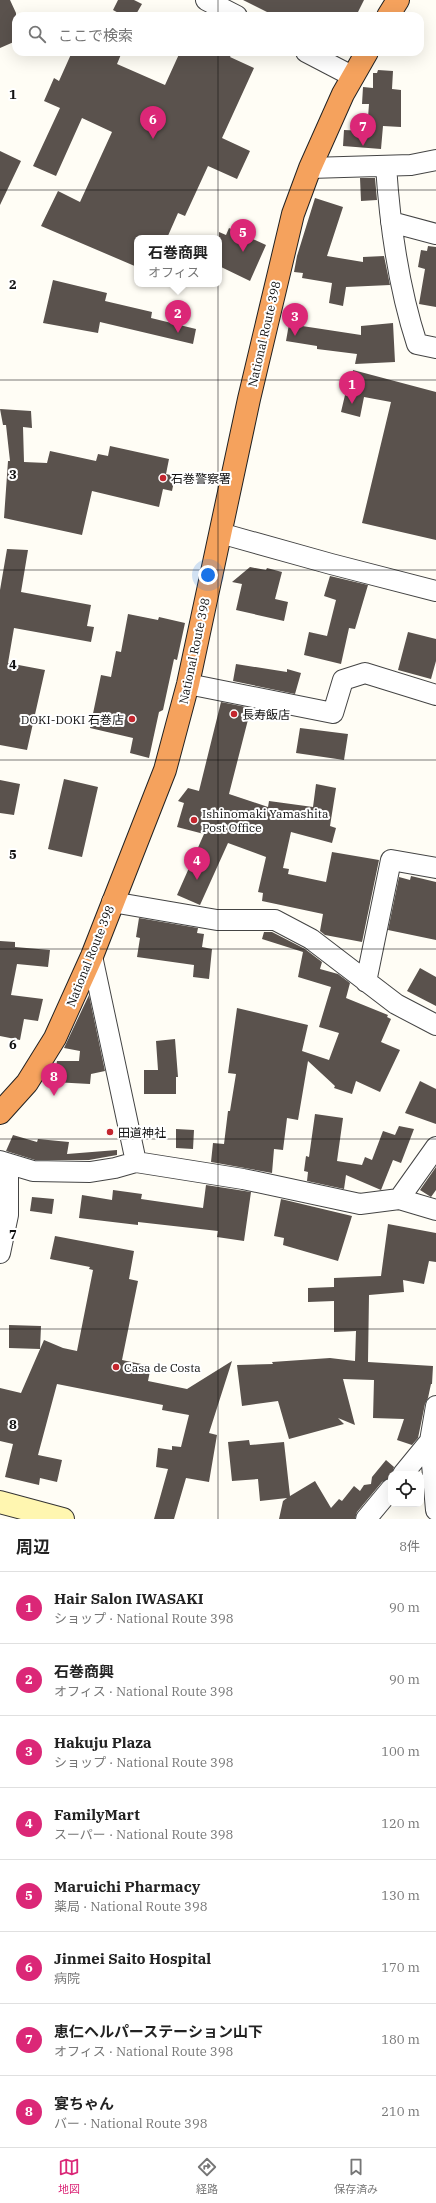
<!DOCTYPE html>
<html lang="ja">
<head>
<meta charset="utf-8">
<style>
  body { margin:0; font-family:"IBM Plex Serif","Noto Sans JP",serif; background:#f6f6f6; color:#222 }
  .controls { position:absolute; right:12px; bottom:12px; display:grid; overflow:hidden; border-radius:8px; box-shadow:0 4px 16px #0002 }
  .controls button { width:36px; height:36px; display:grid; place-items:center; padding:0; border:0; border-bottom:1px solid #e0e0e0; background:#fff; color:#222; font:20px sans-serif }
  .you { position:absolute; left:208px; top:575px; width:14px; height:14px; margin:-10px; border:3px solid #fff; border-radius:50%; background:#1a73e8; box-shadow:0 0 0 6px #1a73e833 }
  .badge { display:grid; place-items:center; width:26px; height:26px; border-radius:50%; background:#db2777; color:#fff; font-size:13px; font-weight:700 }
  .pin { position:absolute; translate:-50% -33px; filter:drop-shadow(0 1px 2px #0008) }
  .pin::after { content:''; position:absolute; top:21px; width:14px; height:12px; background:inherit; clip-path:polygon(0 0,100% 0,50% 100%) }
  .popup { position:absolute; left:134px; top:235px; width:88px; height:52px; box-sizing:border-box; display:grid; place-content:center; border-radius:8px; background:#fff; filter:drop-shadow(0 1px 3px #0005); font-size:13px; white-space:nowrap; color:#767676 }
  .popup b { font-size:15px; color:#222 }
  .popup::after { content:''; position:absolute; left:50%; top:100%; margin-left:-8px; border:8px solid transparent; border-top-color:#fff }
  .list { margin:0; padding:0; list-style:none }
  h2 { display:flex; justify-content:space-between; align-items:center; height:52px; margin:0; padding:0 16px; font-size:17px }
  h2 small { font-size:13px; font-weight:400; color:#767676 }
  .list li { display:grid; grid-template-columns:26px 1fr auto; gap:12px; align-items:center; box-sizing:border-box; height:72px; padding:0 16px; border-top:1px solid #e0e0e0 }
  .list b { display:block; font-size:15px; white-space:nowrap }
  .list p { margin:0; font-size:13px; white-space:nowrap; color:#767676 }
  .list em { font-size:13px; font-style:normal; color:#767676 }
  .icon { flex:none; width:22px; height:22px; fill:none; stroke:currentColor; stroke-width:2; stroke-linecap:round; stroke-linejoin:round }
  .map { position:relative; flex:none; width:436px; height:1519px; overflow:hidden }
  .search { position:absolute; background:#fff; box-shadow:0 4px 16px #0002; left:12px; right:12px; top:12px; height:44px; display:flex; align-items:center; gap:10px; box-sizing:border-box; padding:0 14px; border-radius:12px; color:#767676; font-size:15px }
  .sheet { height:628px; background:#fff }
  nav { display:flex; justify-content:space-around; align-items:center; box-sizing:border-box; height:56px; border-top:1px solid #e0e0e0; background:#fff; font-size:11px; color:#767676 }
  nav a { display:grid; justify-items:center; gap:2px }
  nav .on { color:#db2777 }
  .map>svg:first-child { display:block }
</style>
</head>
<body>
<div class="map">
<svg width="436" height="1519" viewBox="0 0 436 1519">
  <rect width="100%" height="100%" fill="#fffdf5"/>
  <path fill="#5a524d" d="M0,0H10L16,13V41L0,48Z
    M118,0H134L142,4L135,16H124L113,10Z
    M243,0H364L356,16H275Z
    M72,52H122L117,64L165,85L180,52H233L230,57L254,68L222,138L250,151L237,179L208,166L185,216L178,213L167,238H137V267L41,226L58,191L80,202L112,132L82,118L56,176L33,166L60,108L44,101L54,78L59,81Z
    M378,70L393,71L392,89L401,90V127L383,126L381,149L343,146L344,130L367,131L369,104H362L363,87L373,88V73H377Z
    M0,151L21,161L0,205Z
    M360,178H375L377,200L361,201Z
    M315,198L343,207L327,256L363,262V257L384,256L390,285L346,287L343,306L329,303L332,283L302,278L303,273L294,272L297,256Z
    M229,228L266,245L250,281L219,266V232L226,235Z
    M428,246L436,247V307L419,304L425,269L418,267L421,250L427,251Z
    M53,280L107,293L105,301L152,312L151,318L196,329L193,344L100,322L98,333L43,323Z
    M393,323L395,362L355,364L357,354L317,349V346L286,341L289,324L361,335V326Z
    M353,370L436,392V540L362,523L391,402L364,397L360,417L341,412L345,395L348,396Z
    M0,409L31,411L32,428L23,427L24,462L47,463L50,451L96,461L98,454L108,456L110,446L169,459L166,474L175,476L172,491L163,489L159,507L92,491L82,535L4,518L8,461H10L6,425H3Z
    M7,549L28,550L21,592L91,605L87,626L94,627L91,642L14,628L8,663L45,670L27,750L0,745V590Z
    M250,567L266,570L267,568L282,572L275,599L288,602L284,621L236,610L242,584L232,582Z
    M330,576L368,585L355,629L349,628L341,664L304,655L309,632L327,636L336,600L324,596Z
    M128,614L158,620L159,617L185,623L177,660L174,659L163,710L159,712L149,758L130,753L133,738L90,728L101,675L111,677L116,651L121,652Z
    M408,632L436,639V661L431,679L398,670Z
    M236,664L287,672V669L301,673L295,694L233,681Z
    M221,702L251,708L229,794L268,807L269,801L313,807L316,784L336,788L330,826L336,828L332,843L291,832L283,868L289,869L288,874L326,882L332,852L379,860L362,942L325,935L320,931L323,914L262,901L263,893L258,892L266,857L228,843L200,905L177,895L204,834L177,827L184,803L178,801L188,788L199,791Z
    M300,728L348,734L344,760L296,753Z
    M64,779L98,787L82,857L48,849Z
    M0,780L20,784L14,815L0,813Z
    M411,876L436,882V940L388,930L399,877L410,880Z
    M139,918L198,928L197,933L204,934L202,947L212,949L209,979L193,977L194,965L137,957L140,938L136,937Z
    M264,932H272L305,949L322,962L320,969L338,974L350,983L346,998L388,1015L387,1017L391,1019L381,1042L400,1050L380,1092L356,1081L352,1094L334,1088L335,1086L308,1061L298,1120L287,1118L283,1150L274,1149L272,1173L211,1162L213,1143L224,1144L228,1111H230L236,1074L228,1073L237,1008L308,1025L302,1051L329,1060L339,1033L319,1027L331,987L298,977L303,952L262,939Z
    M0,941L15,942V947L50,950L48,967L17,964L11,995L43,999L38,1021L24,1019L20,1040L0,1036Z
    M420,968L436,977V1006L407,991Z
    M89,995L105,1071L91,1074L90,1084L53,1082L57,1061H79L80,1051L64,1048Z
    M175,1039L178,1077H176V1094H144V1070H158L156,1041Z
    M420,1081L436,1089V1124L405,1113Z
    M315,1114L343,1118L337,1161L362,1165L365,1157L372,1160L383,1131L395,1135L399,1126L414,1129L401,1163L393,1160L381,1190L346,1175L344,1189L307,1181L308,1172L304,1171L306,1156L309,1157Z
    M176,1129L194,1130L193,1149L176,1148Z
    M13,1135L37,1142L38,1139L69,1142L67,1154L117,1150V1155L89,1160H35L6,1151Z
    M436,1167V1190L431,1197L420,1190Z
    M206,1185L251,1192L244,1241L217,1237L218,1231L138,1222V1225L79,1218L82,1195L112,1200L113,1190L142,1194L141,1199L203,1208Z
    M32,1197L54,1199L52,1214L30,1211Z
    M281,1199L352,1216L338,1261L283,1245L284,1238L274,1236Z
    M388,1224L436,1233V1262L429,1261L424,1284L403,1280L404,1292L369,1295L368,1362L433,1366L432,1384H431L428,1398L425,1404L418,1438L412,1445L397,1440L404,1419L373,1418L374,1380L343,1379L355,1425L338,1418L344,1424L289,1439L278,1401L242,1406L237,1365L273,1364L272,1362L330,1358L355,1361L356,1331L334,1332V1301L308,1302V1288L334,1287V1278L381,1276Z
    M55,1236L134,1251L129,1279L138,1281L122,1360L151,1366L148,1381L187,1389L232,1361L209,1433L217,1435L209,1482L186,1478L174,1519H154L168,1469L156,1467L158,1448L172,1450V1446L181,1447L189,1415L162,1410L163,1405L57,1384L38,1455L62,1460L57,1482L40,1478L39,1485L5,1477L13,1444L0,1441V1388L21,1393L44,1340L63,1348L77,1351L93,1270L89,1269L90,1267L50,1259Z
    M9,1325L41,1326L40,1349L9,1348Z
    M249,1440L250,1445L284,1442L290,1496L315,1481L331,1508L339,1499L342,1501L354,1486L360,1491L364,1485L371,1484L372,1477L386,1460L394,1467L391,1478L382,1482L357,1512L355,1519H279L283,1501L287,1498L260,1501L258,1479L232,1481L228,1442Z"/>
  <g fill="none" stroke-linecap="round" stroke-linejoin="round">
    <defs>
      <path id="street" d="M206,0L237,16
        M306,52L352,76
        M386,166C390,226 398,286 417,344L436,348
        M310,168L411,165L436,160
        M391,222L436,234
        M220,533L331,564L436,591
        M188,684L333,713L343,680L365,673L436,695
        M112,902L217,920H275L311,939L396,1004L436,1025
        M92,956L136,1162
        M366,982L391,860L436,868
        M0,1161L33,1171L90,1172L115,1168L136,1162L243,1179L360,1204L399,1199L436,1210
        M399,1199L436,1147
        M0,1253L8,1215V1164
        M430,1441L436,1510
        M403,1474L430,1441L436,1406
        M366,1519L391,1489"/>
      <path id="secondary" d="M0,1502L63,1519"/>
      <path id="highway" d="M388,16L398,0
        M0,1113L27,1083L55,1038L92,956L165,770L188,684L249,399L293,214L310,168L343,94L367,52"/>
    </defs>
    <use href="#street" stroke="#444" stroke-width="22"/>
    <use href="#secondary" stroke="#333" stroke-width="24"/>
    <use href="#highway" stroke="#222" stroke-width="24"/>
    <use href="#street" stroke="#fff" stroke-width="20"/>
    <use href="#secondary" stroke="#fff6b0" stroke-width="22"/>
    <use href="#highway" stroke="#f5a25d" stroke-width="22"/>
  </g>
  <path fill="none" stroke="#111" stroke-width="1" stroke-opacity="0.55" d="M218,0V16M218,52V1519M0,190H436M0,380H436M0,570H436M0,760H436M0,949H436M0,1139H436M0,1329H436"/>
  <g fill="#c4262e" stroke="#fff" stroke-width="1.5">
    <circle cx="163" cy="478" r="4"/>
    <circle cx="234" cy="714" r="4"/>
    <circle cx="132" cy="719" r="4"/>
    <circle cx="194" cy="820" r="4"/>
    <circle cx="110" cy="1132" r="4"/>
    <circle cx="116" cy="1367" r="4"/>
  </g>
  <g text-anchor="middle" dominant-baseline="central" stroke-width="4" stroke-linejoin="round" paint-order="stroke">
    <g font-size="12" fill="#111" stroke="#fff">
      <text transform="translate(264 334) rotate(-77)">National Route 398</text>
      <text transform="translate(194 651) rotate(-78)">National Route 398</text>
      <text transform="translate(90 956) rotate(-68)">National Route 398</text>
    </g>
    <g font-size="12" fill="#111" stroke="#fff" text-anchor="start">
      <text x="171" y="478">石巻警察署</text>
      <text x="242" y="714">長寿飯店</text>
      <text x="124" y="719" text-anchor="end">DOKI-DOKI 石巻店</text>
      <text x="202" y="813">Ishinomaki Yamashita<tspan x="202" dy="14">Post Office</tspan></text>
      <text x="118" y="1132">田道神社</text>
      <text x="124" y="1367">Casa de Costa</text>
    </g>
  </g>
  <g font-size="13" text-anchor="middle" font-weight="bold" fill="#111" stroke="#fff" stroke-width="4" stroke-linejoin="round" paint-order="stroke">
    <text x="13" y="99">1</text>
    <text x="13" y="289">2</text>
    <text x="13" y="479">3</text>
    <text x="13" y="669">4</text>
    <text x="13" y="859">5</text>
    <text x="13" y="1049">6</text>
    <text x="13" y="1239">7</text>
    <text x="13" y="1429">8</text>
  </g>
</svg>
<div class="controls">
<button><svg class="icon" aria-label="locate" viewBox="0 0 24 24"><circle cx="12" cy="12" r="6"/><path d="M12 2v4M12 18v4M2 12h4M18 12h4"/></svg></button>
</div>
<div class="you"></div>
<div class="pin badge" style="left:352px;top:404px">1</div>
<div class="pin badge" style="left:178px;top:333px">2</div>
<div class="popup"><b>石巻商興</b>オフィス</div>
<div class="pin badge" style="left:295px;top:336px">3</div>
<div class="pin badge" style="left:197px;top:880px">4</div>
<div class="pin badge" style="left:243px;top:252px">5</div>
<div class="pin badge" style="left:153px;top:139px">6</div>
<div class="pin badge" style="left:363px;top:146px">7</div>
<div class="pin badge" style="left:54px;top:1096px">8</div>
<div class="search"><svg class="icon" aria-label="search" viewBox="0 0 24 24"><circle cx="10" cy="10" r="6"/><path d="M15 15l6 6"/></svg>ここで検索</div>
</div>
<section class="sheet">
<h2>周辺<small>8件</small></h2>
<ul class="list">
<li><span class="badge">1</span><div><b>Hair Salon IWASAKI</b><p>ショップ · National Route 398</p></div><em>90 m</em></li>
<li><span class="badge">2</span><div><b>石巻商興</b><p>オフィス · National Route 398</p></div><em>90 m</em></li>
<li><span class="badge">3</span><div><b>Hakuju Plaza</b><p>ショップ · National Route 398</p></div><em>100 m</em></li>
<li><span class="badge">4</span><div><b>FamilyMart</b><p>スーパー · National Route 398</p></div><em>120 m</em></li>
<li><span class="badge">5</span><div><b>Maruichi Pharmacy</b><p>薬局 · National Route 398</p></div><em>130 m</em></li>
<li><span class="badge">6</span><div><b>Jinmei Saito Hospital</b><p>病院</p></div><em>170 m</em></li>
<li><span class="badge">7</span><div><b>恵仁ヘルパーステーション山下</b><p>オフィス · National Route 398</p></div><em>180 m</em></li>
<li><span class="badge">8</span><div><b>宴ちゃん</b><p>バー · National Route 398</p></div><em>210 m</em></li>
</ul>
</section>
<nav>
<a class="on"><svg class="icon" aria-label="map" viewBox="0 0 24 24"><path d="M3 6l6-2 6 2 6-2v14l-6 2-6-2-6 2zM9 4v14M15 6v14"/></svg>地図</a>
<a><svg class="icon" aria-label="directions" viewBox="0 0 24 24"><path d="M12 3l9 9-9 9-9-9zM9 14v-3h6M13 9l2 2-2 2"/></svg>経路</a>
<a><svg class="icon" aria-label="saved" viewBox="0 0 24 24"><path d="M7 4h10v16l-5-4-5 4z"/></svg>保存済み</a>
</nav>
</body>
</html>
